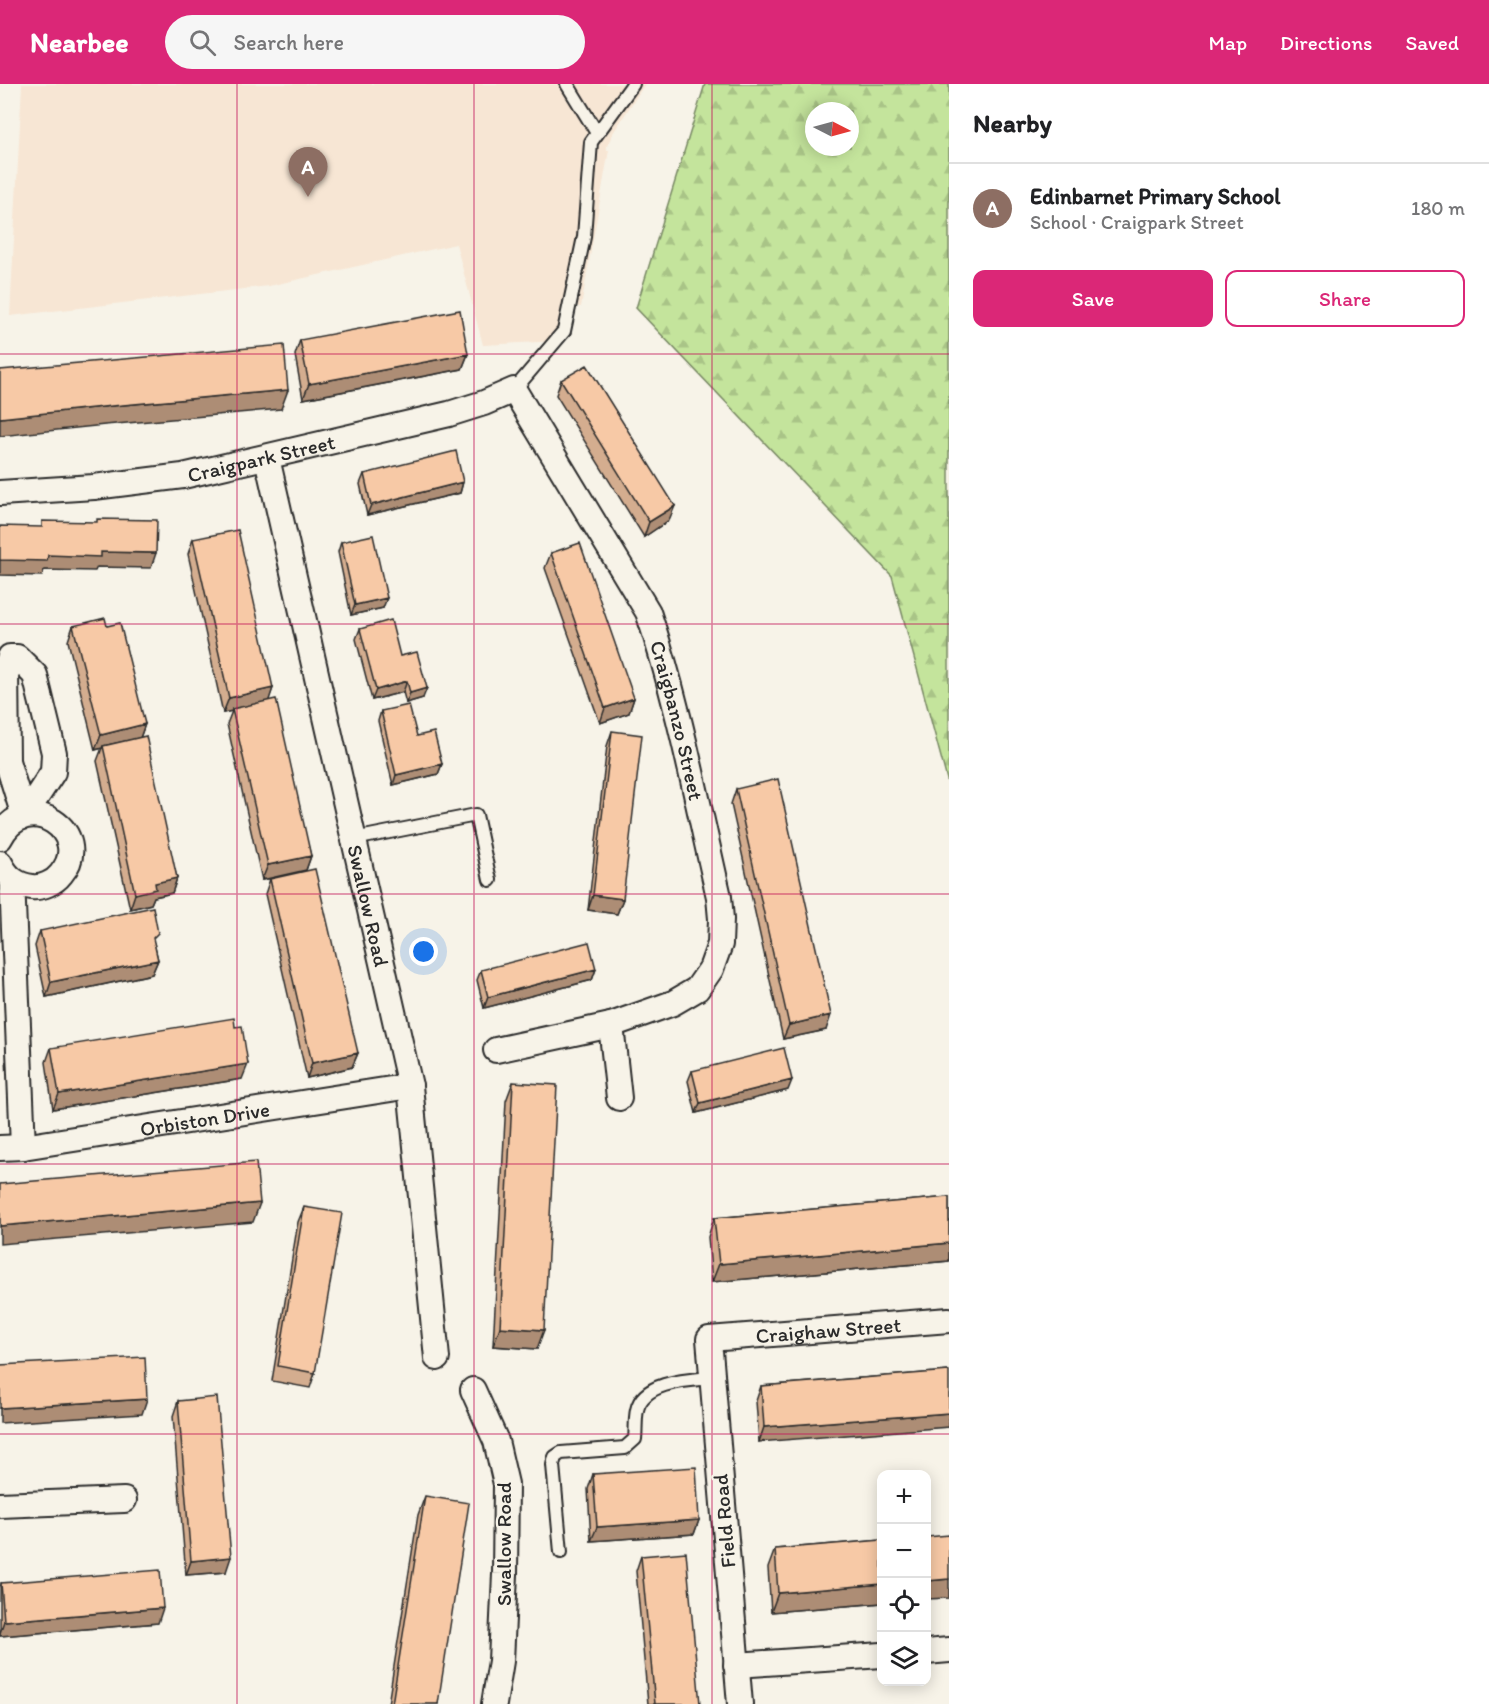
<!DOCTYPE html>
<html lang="en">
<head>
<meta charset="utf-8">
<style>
  body { margin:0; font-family:Itim,sans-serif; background:#f6f6f6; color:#202124 }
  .controls { position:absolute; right:18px; bottom:18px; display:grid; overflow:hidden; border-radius:12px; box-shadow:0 3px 15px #0003 }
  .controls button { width:54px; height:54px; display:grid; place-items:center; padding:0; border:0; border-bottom:2px solid #e0e0e0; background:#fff; color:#202124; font:30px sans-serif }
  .compass { position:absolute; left:805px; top:18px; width:54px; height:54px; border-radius:50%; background:#fff; box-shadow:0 3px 15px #0003; rotate:96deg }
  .you { position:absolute; left:424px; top:868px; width:21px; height:21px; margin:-15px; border:4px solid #fff; border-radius:50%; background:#1a73e8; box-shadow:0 0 0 9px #1a73e833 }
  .badge { display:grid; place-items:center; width:39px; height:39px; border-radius:50%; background:#db2777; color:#fff; font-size:20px; font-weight:700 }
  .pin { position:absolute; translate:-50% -50px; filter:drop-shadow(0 2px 3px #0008) }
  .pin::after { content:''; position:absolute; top:32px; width:21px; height:18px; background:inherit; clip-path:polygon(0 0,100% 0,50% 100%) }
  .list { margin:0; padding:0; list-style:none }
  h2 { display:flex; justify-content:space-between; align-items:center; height:78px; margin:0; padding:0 24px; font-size:26px }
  h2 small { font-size:20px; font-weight:400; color:#757577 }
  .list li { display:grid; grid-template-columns:39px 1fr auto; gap:18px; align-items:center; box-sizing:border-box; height:90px; padding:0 24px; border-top:2px solid #e0e0e0 }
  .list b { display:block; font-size:22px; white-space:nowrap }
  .list p { margin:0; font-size:20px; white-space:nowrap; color:#757577 }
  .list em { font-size:20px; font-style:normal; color:#757577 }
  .actions { display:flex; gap:12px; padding:18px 24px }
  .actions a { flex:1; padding:14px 0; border:2px solid #db2777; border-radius:12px; text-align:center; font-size:21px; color:#db2777 }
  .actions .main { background:#db2777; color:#fff }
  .icon { flex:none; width:33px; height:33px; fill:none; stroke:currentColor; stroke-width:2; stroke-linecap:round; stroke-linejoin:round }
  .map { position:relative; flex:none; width:949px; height:1620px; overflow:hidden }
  header { display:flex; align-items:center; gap:36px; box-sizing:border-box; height:84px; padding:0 30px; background:#db2777; color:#fff }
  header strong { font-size:28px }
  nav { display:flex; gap:33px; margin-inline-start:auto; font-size:21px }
  .search { width:420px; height:54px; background:#f6f6f6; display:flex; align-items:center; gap:15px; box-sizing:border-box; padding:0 21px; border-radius:33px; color:#757577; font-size:22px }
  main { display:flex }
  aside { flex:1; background:#fff }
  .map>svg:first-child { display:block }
</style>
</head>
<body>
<header>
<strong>Nearbee</strong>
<div class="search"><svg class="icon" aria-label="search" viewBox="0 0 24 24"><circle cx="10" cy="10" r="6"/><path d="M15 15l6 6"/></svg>Search here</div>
<nav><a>Map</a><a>Directions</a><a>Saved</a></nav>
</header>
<main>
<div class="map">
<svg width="949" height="1620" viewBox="0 0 949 1620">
  <defs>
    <pattern id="forest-firs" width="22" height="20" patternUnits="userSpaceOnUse" patternTransform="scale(1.5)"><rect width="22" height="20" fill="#c4e49c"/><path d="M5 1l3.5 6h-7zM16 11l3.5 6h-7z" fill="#a9c487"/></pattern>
  </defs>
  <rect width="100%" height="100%" fill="#f7f3e8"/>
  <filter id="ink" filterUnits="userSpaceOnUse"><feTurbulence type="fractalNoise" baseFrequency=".0167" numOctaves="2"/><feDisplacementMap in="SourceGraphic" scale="12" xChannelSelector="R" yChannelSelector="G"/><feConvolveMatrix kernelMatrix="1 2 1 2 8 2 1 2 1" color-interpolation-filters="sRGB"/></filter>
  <g filter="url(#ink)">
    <path fill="#f7e6d4" d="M22,0H645L613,49L607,62V66H609L581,223L576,222L558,257L483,261L456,160L269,202L10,232Z"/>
    <path fill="url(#forest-firs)" stroke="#788864" stroke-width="1.5" fill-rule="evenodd" d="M705,0H949V703L892,492L636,224ZM814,27H850V63H814Z"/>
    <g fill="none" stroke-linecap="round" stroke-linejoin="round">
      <defs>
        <path id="service" d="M567,0L597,49
          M514,306L564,247L584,153L591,58L633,0
          M354,755L476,731L490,796
          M561,1468L553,1381L555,1373L561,1369L625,1364L635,1355C636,1346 635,1335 637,1326C643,1297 689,1296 712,1294"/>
        <g id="minor">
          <path id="s1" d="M267,374L410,1002L437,1274"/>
          <path id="s2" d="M0,409L94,403L183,392L449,330L484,319L514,306L648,528C679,620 697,718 719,813L721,835L720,860L711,885L697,905L673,919L611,941L496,966"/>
          <path d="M10,573H17L35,591L54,669L53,688L24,732L7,677L6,583Z"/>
          <path d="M0,754C27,702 95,750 61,790C54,799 42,804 32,803C16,801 7,793 0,779"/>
          <path d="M12,796L23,1063"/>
          <path d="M611,941L619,1014"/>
          <path id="s3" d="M0,1064L23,1063L410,1002"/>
          <path d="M473,1306L496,1357L506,1400L505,1490L501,1577L494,1620"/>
          <path d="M0,1421L124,1416"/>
          <path d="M926,1568L949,1566"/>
          <path d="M736,1581L882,1571"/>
          <path id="s4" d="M740,1620L709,1255L949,1236"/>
        </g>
      </defs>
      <use href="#service" stroke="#2b2b2b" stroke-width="16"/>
      <use href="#minor" stroke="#2b2b2b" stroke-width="28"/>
      <use href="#service" stroke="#f7f3e8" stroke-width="12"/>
      <use href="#minor" stroke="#f7f3e8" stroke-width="24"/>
    </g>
    <path fill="#d4ad8f" stroke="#2b2b2b" stroke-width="1.5" d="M300,256L468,270L462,285L303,315L295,271Z
      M561,296L669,436L644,453L556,311Z
      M364,390L463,398L460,409L367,431L360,400Z
      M193,455L273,604L268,617L311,772L306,786L262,796L227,640L232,627L223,629L188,470Z
      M341,458L383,524L351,531L338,468Z
      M551,469L634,614L629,629L600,639L545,484Z
      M73,542H107L145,640L140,654L177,794L172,809L154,813L151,820L130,825L97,677L102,664L95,666L68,557Z
      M360,545L400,572L423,614L406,619L403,608L372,616L356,555Z
      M381,627L417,652L442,680L438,690L393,701L378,637Z
      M612,647L623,815L617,830L588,826L607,662Z
      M736,705L826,946L783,955L731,720Z
      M270,795L358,969L352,983L307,994L265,810Z
      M40,847L154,859L158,876L152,890L46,913L35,862Z
      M596,885L592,896L484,924L477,896L481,886Z
      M51,964L242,995L53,1025L46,978Z
      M692,987L788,1006L696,1029L688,997Z
      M513,998L537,1265L493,1262L506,1017Z
      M949,1113V1177L712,1198L708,1153L714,1134Z
      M304,1123L315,1289L310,1304L272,1297L298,1138Z
      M949,1287L759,1358L756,1317L761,1302Z
      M178,1317L226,1488L186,1491L173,1332Z
      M593,1390L699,1436L694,1450L591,1457L588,1405Z
      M425,1412L438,1620H388L418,1431Z
      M882,1456V1519L771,1528L768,1484L775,1465Z
      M641,1472L700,1620H648L636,1487Z
      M1,1499L158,1539L0,1552V1502Z"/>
    <path fill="#ad8d74" stroke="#2b2b2b" stroke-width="1.5" d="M468,270L462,285L303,315L309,300Z
      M288,306L281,325L105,341L0,352V334L112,322Z
      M463,398L460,409L367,431L371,421Z
      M675,422L669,436L644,453L649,438Z
      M101,468L156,469L151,484L97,483L95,487L44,486L42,492L0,491V476L48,471Z
      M387,514L383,524L351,531L355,521Z
      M407,597L403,608L372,616L376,606Z
      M273,604L268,619L232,625V627L223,629L229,614Z
      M427,604L423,614L406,619L410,609Z
      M634,614L629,629L600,639L605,624Z
      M145,640L140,654L103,662L102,664L95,666L101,651Z
      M442,680L438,690L393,701L396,691Z
      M311,772L306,786L262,796L268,781Z
      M177,794L172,809L154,813L151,820L130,825L135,810L155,799Z
      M593,811L623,815L617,830L588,826Z
      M158,876L152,890L46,913L51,898Z
      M596,885L592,896L484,924L488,913Z
      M831,931L826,946L783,955L789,941Z
      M358,969L352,983L307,994L312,979Z
      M248,980L242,995L53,1025L59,1010Z
      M792,996L788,1006L696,1029L700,1019Z
      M260,1119L253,1138L0,1160V1142Z
      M949,1159V1177L712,1198L719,1180Z
      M500,1243L544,1246L537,1265L493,1262Z
      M147,1315L142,1330L0,1339V1324Z
      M949,1329V1343L759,1358L764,1343Z
      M699,1436L694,1450L591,1457L597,1443Z
      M231,1473L226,1488L186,1491L191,1477Z
      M949,1495V1514L927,1515V1497Z
      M882,1500V1519L771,1528L778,1509Z
      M163,1524L158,1539L0,1552V1549L4,1537Z"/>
    <path fill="#f7c9a6" stroke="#2b2b2b" stroke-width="1.5" d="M460,226L468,270L309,300L300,256Z
      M284,261L288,306L112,322L0,334V286Z
      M587,281L675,422L649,438L561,296Z
      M456,367L463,398L371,421L364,390Z
      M97,435L157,436L156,469L101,468V473L48,471L47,477L0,476V442L42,443V437L97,438Z
      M238,446L273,604L229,614L193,455Z
      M373,451L387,514L355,521L341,458Z
      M580,459L634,614L605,624L551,469Z
      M105,534L107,542L120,539L145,640L101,651L73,542Z
      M391,536L400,572L417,568L427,604L410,609L407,597L376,606L360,545Z
      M276,615L311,772L268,781L232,625Z
      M409,621L417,652L434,648L442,680L396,691L381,627Z
      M612,647L642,651L623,815L593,811Z
      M146,652L177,794L155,799L156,805L135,810L103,662Z
      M778,695L831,931L789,941L736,705Z
      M315,785L358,969L312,979L270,795Z
      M153,823L158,849L153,854L158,876L51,898L40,847Z
      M589,858L596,885L488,913L481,886Z
      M234,934L235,943L242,942L248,980L59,1010L51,964Z
      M784,964L792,996L700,1019L692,987Z
      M513,998L557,1001L544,1246L500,1243Z
      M256,1078L260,1119L0,1142V1100Z
      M949,1113V1159L719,1180L714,1134Z
      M304,1123L342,1129L315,1289L278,1282Z
      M145,1273L147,1315L0,1324V1281Z
      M949,1287V1329L764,1343L761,1302Z
      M217,1313L231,1473L191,1477L178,1317Z
      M696,1383L699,1436L597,1443L593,1390Z
      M425,1412L469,1419L438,1620H392Z
      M949,1451V1495L927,1497V1453Z
      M882,1456V1500L778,1509L775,1465Z
      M686,1468L700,1620H655L641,1472Z
      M160,1486L163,1524L4,1537L1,1499Z"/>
  </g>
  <path fill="none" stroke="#c2185b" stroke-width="1.5" stroke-opacity="0.55" d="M237,0V1620M474,0V1620M712,0V1620M0,270H949M0,540H949M0,810H949M0,1080H949M0,1350H949"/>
  <g text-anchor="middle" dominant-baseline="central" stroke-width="4.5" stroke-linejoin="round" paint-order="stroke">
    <g font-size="21" fill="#2b2b2b" stroke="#f7f3e8">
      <text stroke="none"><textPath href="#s2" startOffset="264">Craigpark Street</textPath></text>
      <text stroke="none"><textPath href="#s2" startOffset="898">Craigbanzo Street</textPath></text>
      <text stroke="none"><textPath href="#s1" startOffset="459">Swallow Road</textPath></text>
      <text stroke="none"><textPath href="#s3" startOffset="207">Orbiston Drive</textPath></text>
      <text stroke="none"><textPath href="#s4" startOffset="486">Craighaw Street</textPath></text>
      <text transform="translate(724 1437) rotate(-95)">Field Road</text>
      <text transform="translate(503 1460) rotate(-90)">Swallow Road</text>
    </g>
  </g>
</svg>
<div class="controls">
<button>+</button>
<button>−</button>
<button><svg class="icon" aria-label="locate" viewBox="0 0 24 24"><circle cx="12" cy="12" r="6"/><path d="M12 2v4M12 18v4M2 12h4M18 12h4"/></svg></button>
<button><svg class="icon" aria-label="layers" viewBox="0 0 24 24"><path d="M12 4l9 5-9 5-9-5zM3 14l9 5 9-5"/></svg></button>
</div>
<svg class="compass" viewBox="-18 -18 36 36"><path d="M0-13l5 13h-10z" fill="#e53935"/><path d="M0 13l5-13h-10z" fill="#757577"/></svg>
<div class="you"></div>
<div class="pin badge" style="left:308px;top:113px;background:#8d6e63">A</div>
</div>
<aside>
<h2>Nearby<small></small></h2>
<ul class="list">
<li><span class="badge" style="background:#8d6e63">A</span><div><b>Edinbarnet Primary School</b><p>School · Craigpark Street</p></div><em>180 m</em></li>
</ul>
<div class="actions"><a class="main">Save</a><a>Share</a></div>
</aside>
</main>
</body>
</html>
